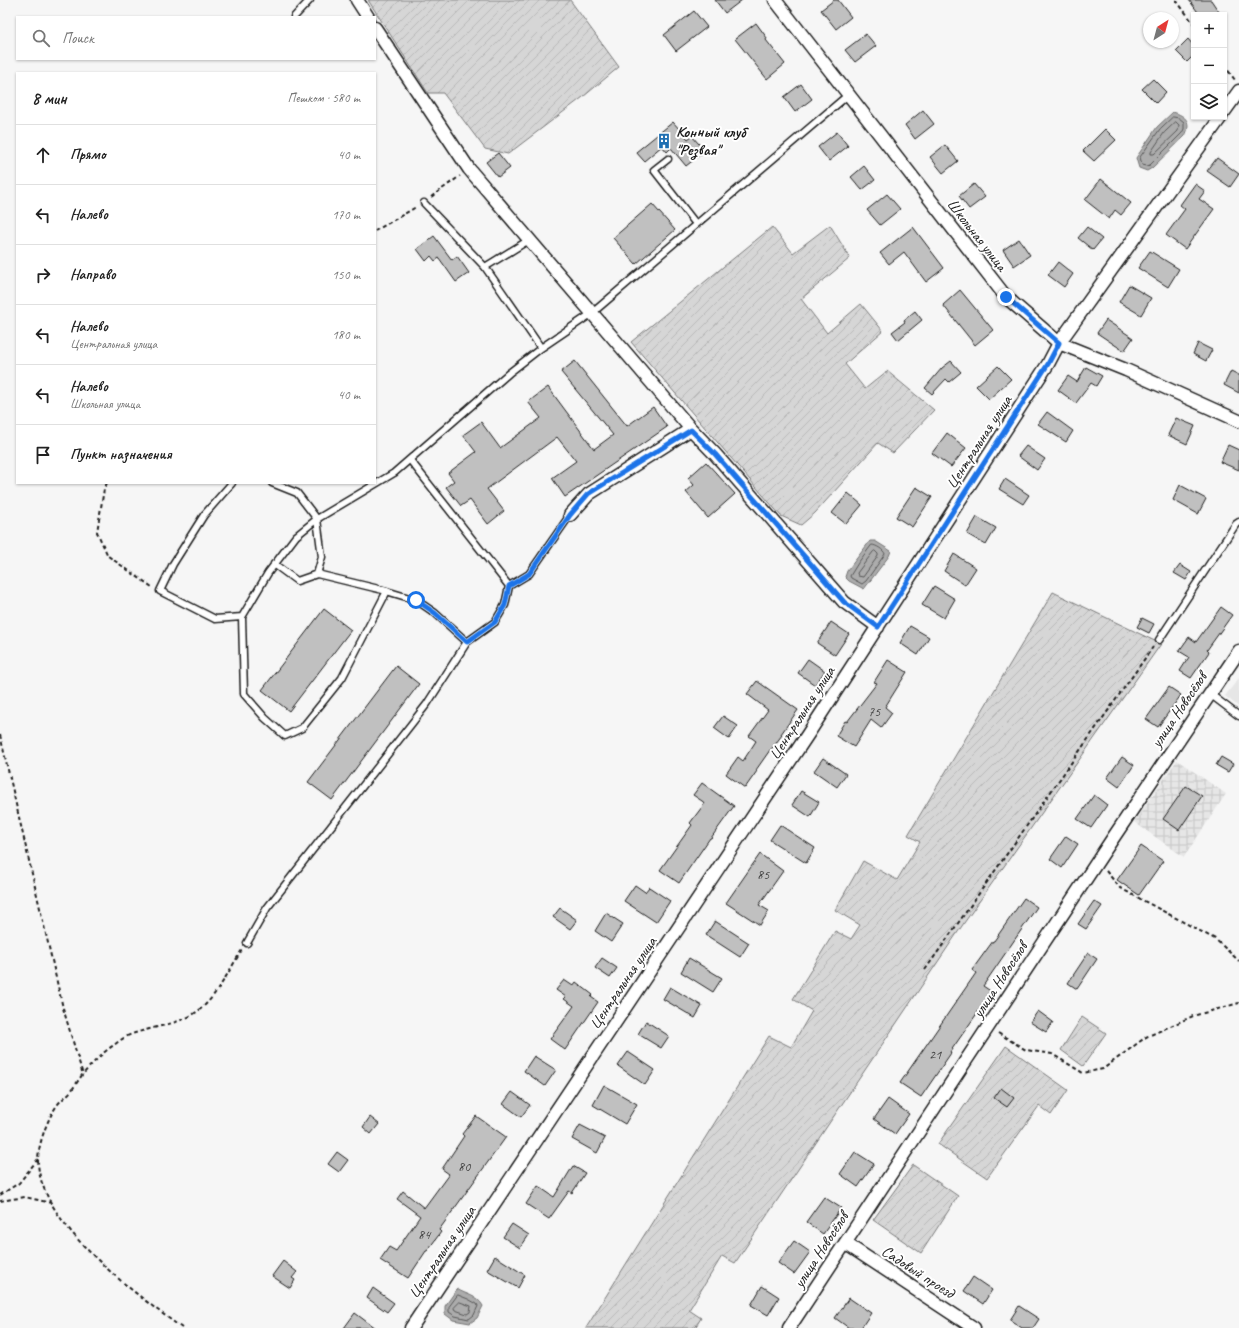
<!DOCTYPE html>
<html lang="ru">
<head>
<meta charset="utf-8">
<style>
  body { margin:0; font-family:Caveat,sans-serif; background:#f2f2f2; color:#222 }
  .controls { position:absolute; right:12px; top:12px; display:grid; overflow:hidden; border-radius:0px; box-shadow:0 1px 3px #0004 }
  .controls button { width:36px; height:36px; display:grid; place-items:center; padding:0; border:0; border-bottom:1px solid #e0e0e0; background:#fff; color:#222; font:20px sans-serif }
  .compass { position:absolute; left:1143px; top:12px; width:36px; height:36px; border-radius:50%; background:#fff; box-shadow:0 1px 3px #0004; rotate:36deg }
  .stop { position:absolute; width:12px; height:12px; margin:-9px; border:3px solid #1a73e8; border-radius:50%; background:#fff }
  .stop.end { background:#1a73e8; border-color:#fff; box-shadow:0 1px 4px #0008 }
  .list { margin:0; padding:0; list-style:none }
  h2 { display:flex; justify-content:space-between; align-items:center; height:52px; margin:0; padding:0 16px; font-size:17px }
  h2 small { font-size:13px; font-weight:400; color:#767676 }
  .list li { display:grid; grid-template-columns:26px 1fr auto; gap:12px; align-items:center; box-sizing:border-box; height:60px; padding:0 16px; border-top:1px solid #e0e0e0 }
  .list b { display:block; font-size:15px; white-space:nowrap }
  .list p { margin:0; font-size:13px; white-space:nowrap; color:#767676 }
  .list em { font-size:13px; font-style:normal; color:#767676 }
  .icon { flex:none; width:22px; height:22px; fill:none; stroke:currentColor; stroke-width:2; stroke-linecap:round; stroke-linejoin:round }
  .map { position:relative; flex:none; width:1239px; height:1328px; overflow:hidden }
  .search { position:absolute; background:#fff; box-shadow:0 1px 3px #0004; left:16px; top:16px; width:360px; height:44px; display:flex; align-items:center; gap:10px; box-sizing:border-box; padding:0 14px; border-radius:0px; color:#767676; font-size:15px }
  .panel { position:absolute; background:#fff; box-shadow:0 1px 3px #0004; left:16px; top:72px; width:360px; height:412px; border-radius:0px }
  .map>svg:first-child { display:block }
</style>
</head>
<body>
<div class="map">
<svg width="1239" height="1328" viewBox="0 0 1239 1328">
  <defs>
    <pattern id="industrial-grid" width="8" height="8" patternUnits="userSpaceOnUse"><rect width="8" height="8" fill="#e6e6e6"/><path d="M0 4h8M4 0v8" fill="none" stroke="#c5c5c5"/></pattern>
    <pattern id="garden-furrows" width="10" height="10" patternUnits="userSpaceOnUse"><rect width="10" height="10" fill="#d6d6d6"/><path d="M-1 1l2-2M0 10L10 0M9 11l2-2" fill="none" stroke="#b7b7b7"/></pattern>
  </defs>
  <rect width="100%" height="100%" fill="#f6f6f6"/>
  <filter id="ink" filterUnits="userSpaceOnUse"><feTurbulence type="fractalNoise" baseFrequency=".025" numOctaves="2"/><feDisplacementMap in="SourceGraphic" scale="8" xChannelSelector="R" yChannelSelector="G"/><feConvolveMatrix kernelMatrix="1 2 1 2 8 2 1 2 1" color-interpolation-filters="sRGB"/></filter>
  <g filter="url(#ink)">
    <path fill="#e6e6e6" d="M1239,678V707L1225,696Z"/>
    <path fill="url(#industrial-grid)" d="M1177,760L1226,794L1184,857L1134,822Z"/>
    <path fill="url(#garden-furrows)" stroke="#797979" d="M368,0H570L619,67L583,97L508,154L485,149L443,93H428Z
      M830,225L850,258L801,299L827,333L861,304L883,331L845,364L865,389L887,371L934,410L893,453L878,443L815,513L801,525L781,516L631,342L772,227L793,253Z
      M1053,592L1161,644L964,923L735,1263L722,1256L689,1310L701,1318L695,1328H586L769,1036L791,1047L812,1011L793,999L835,931L851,939L860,925L835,910L863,861L897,880L920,842L908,835Z
      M1082,1017L1106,1033L1083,1066L1061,1050Z
      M1006,1046L1068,1090L1051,1115L1039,1106L987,1178L938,1144Z
      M913,1165L958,1196L921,1253L873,1220Z"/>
    <path fill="#acacac" stroke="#727272" d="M1173,112C1186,116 1192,122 1185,136L1152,168L1147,171L1139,168L1136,158L1157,127Z
      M870,541H875L891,551L889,556L864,589L849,581L845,577L847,571Z
      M457,1289C466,1295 477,1295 483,1306L477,1318L470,1323L453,1320L445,1314V1306Z"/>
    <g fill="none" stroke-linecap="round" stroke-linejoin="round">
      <path stroke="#565656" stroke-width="1" d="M1173,117L1179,118L1184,122V129L1182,133L1150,165L1147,166L1142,165L1140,157L1160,129Z
        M1176,122L1179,125L1178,131L1154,154H1151V152L1164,133Z
        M872,545C876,545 884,550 885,554L866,581L862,584L851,578L850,576L858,563Z
        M875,551L878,554V556L863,577L858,576L857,573L873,552Z
        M458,1295L468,1299L477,1304L478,1306L474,1315L469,1319L455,1316L449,1312V1307Z
        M460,1302L471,1306L470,1312L467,1314L455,1310L454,1308Z"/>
    </g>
    <path fill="#c0c0c0" stroke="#1c1c1c" d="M715,0H742L725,13Z
      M834,0H838L851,17L836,29L821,10Z
      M1189,0H1211L1221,15H1200Z
      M694,11L707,27L676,51L664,35Z
      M756,23L767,38L766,40L785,64L767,79L735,39Z
      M866,34L876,46L855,62L845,50Z
      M1188,39L1194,46V55L1187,62L1176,51Z
      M1153,79L1166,92L1156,103L1142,89Z
      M801,84L812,99L795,112L784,97Z
      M923,110L934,124L915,139L905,125Z
      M673,122L688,139L692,136L705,151L686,166L671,148L667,152L662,146L644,161L636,152Z
      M1105,129L1116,140L1094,161L1083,151Z
      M837,132L848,146L829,161L818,147Z
      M945,145L958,161L943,173L930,157Z
      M498,153L510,168L498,177L486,162Z
      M1217,158L1239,174L1230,187L1207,171Z
      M864,166L875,180L862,190L851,177Z
      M1101,179L1131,203L1121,215L1115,210L1109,219L1085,200Z
      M974,184L985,197L969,209L959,196Z
      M1195,184L1205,191L1199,199L1214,209L1185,249L1166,235L1185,209L1180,205Z
      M887,194L900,209L880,225L867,210Z
      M652,204L675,230L636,264L613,238Z
      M913,227L944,268L926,282L904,252L889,264L880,253Z
      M1087,227L1102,239L1093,250L1078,238Z
      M434,236L452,260L457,256L469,273L456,282L439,258L435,261L431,256L426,261L417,249Z
      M1019,239L1030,255L1014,266L1003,250Z
      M1150,251L1179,269L1168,287L1138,268Z
      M1058,262L1073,274L1064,287L1048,275Z
      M1129,285L1151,298L1141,315L1119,302Z
      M960,290L993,330L975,345L943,305Z
      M915,311L922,320L898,340L892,332L905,322L904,320Z
      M1106,320L1133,338L1124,351L1097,333Z
      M1198,343L1212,350L1206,361L1193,354Z
      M575,361L627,426L653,407L667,427L565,497L552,478L576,461L557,437L487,489L504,511L488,524L470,500L461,506L446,487L454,481L448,473L476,452L463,435L481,422L500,448L541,418L528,402L548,387L594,449L613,435L561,372Z
      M951,361L961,372L949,382L946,379L932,394L925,388L942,368Z
      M998,366L1011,379L989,399L976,386Z
      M1086,367L1102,376L1096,386L1091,383L1076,403L1058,390L1068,376L1077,382Z
      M1231,371L1239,375V393L1224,385Z
      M1047,412L1073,431L1066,442L1038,424Z
      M1176,418L1195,426L1187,444L1168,435Z
      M947,433L966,448L951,467L932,453Z
      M1228,445L1239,450V470L1220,462Z
      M1026,446L1045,459L1037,470L1018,456Z
      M706,462L735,494L708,518L686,492L694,485L688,478Z
      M1005,479L1029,495L1023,504L999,489Z
      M1180,485L1206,499L1198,514L1173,500Z
      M916,487L932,497L912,527L896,517Z
      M848,493L862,505L846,524L832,513Z
      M977,517L996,528L986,545L967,534Z
      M954,554L976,568L965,585L944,571Z
      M1180,565L1191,572L1186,580L1174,573Z
      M934,586L955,599L944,618L922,605Z
      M1221,607L1232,615L1207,650L1209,652L1191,678L1180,671L1189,657L1179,651L1189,637L1196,642Z
      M324,609L351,630L289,711L262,690Z
      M1142,618L1154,624L1149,633L1137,627Z
      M831,622L849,634L835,655L817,643Z
      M910,626L929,637L918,655L900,643Z
      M808,659L825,671L815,685L798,673Z
      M888,660L907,672L885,707L892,713L881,728L871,720L854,747L836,736L845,721L847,722L877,683L874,682Z
      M396,666L419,684L332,800L308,782Z
      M757,681L798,710L781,734L782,735L770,751V750L756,770L757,771L745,788L726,774L738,757L743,761L756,741L749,736L768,710L747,694Z
      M1169,687L1181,695L1158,727L1146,719Z
      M723,716L738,726L729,739L714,728Z
      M1122,757L1134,765L1119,787L1107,778Z
      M1221,757L1233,764L1228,772L1216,765Z
      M823,758L846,774L837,787L814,771Z
      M702,783L734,806L711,838H710L679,883L660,870L692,825L690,823L705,803L693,795Z
      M1186,786L1202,796L1179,830L1163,819Z
      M801,791L819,802L810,817L792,805Z
      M1094,795L1107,805L1091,828L1077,819Z
      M780,825L815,848L806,863L770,840Z
      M1066,836L1078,844L1062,868L1050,859Z
      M1141,846L1163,861L1139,895L1117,880Z
      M760,854L783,871L759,905L769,911L760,925L726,903Z
      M635,885L645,892L649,887L670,901L656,922L624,901Z
      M1024,898L1037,907L983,986L992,992L950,1052L951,1053L921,1097L900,1083L976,973L972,970L993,941H994Z
      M1094,901L1102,906L1086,929L1078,924Z
      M560,908L577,920L570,929L553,917Z
      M606,913L623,924L611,942L595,931Z
      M715,921L749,943L740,957L706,935Z
      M1088,953L1097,959L1077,989L1068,983Z
      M602,958L617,968L610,978L595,968Z
      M689,958L722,978L713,992L681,972Z
      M564,980L573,986L576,982L593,995L591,997L598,1002L565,1050L550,1039L574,1006L564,999L566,997L556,990Z
      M670,987L702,1006L695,1018L663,999Z
      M1038,1011L1053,1022L1046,1032L1030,1022Z
      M646,1021L669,1036L661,1048L638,1034Z
      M628,1052L655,1070L645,1085L618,1066Z
      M534,1056L556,1070L545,1086L524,1071Z
      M604,1085L637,1104L625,1124L593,1105Z
      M1001,1088L1014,1098L1007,1107L994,1098Z
      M512,1092L530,1105L521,1117L503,1104Z
      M888,1099L909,1114L895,1134L874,1119Z
      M476,1116L506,1137L439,1230L441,1232L427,1251H426L408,1278L380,1260L389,1247L396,1251L420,1216L397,1199L403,1191L424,1208L449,1174L442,1169L464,1136L462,1134Z
      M370,1117L379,1124L371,1134L363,1127Z
      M580,1125L605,1138L597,1153L572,1139Z
      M337,1152L348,1160L339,1172L328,1164Z
      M855,1152L874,1164L858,1187L840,1174Z
      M573,1166L585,1173L572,1193L569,1191L549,1219L526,1204L538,1186L554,1197Z
      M824,1197L841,1208L823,1234L806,1222Z
      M512,1224L529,1235L520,1248L503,1237Z
      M794,1241L810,1252L794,1274L778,1263Z
      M495,1256L525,1275L518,1288L487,1270Z
      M283,1261L297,1272L292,1278L295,1280L290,1288L272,1276Z
      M973,1277L992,1290L983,1304L964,1291Z
      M762,1286L779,1297L768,1315L751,1305Z
      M373,1288L394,1303L387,1312L367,1298Z
      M849,1298L871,1313L861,1328H849L835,1318Z
      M1019,1306L1039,1319L1033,1328H1022L1010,1320Z
      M355,1313L375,1328H344Z"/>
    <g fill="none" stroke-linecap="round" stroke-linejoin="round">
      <defs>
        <path id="service" d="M294,17L310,0
          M668,159L654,170L696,224
          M424,203L485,267L541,348
          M485,267L529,240
          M410,460L509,586
          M232,483L204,515L173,564L160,591L215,619L242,617L244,694L265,718L285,736L302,728L342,678L387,591L317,574L322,557L317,519L394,473L509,373L541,348L591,314L848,95
          M274,564L297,581L317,574H320
          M383,590L416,600L435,613L467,642
          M242,617L268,573L296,536L317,519L297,493L272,483
          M1159,640L1236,524L1239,522
          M1210,694L1239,716
          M247,943L267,908L427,704L467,642L495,622L505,605L509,586L529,574L570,515"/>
        <path id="minor" d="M357,0L368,17
          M775,0L1006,297L1059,343L1126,370L1239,421
          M375,28L469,169L691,429L715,454L844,602L878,627
          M1224,112L1239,91
          M570,515L589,494L691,429
          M845,1243L974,1328
          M411,1328L808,734L1048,364L1059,343L1221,117
          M789,1328L1111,841L1239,651"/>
      </defs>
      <use href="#service" stroke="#1c1c1c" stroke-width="9"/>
      <use href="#minor" stroke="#1c1c1c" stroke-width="15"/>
      <path stroke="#1c1c1c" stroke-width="2" stroke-dasharray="4 3" stroke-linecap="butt" d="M1176,0L1194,24
        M1224,65L1235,80
        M431,197L460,176
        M375,231L416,207
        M107,483L104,489L97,532L108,556L152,587
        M0,735L63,1008L83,1075
        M1106,871L1120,888L1215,939L1239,961
        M925,970L1153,647
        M998,1033L1026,1050L1052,1054L1083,1073L1103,1069L1146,1037L1193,1016L1239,1003
        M0,1195L19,1183L38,1159
        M0,1201L25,1197L51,1203
        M182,1328C135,1294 39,1223 38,1161C38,1144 48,1117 58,1104C62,1099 67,1096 71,1091C75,1086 79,1079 83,1074C92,1064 103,1052 114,1045C119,1041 126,1036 132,1034C152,1027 181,1024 198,1011C216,998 229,970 242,950"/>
      <use href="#service" stroke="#fff" stroke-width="6"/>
      <use href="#minor" stroke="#fff" stroke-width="12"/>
    </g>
  </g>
  <g fill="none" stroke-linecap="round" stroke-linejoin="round" filter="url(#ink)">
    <path stroke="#1a73e8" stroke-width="5" d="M416,600L435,613L467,642L495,622L505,605L509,586L529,574L570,515L588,494L691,430L715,454L844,602L878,627L1048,364L1059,343L1006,297"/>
  </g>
  <defs>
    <symbol id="building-bare" viewBox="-9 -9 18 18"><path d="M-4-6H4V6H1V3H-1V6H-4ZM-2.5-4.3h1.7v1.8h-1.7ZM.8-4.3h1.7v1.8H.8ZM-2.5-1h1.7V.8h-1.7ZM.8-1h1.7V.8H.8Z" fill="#1f6fb2" stroke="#fff" stroke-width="2.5" paint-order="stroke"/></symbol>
  </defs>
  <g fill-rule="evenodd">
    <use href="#building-bare" x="653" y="130" width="22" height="22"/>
  </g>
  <g text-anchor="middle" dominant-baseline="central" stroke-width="4" stroke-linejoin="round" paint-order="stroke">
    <g font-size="14" fill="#454545">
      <text x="874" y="711">75</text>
      <text x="763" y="874">85</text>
      <text x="935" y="1054">21</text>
      <text x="464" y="1166">80</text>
      <text x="424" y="1234">84</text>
    </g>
    <g font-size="16" font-weight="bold" fill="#1c1c1c" stroke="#fff" text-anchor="start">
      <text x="676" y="132">Конный клуб<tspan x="676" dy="18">"Резвая"</tspan></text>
    </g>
    <g font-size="16" fill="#1c1c1c" stroke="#fff">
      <text transform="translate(977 235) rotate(52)">Школьная улица</text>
      <text transform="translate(979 442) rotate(-57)">Центральная улица</text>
      <text transform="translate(1179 710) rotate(-56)">улица Новосёлов</text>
      <text transform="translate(802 713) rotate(-57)">Центральная улица</text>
      <text transform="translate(1000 980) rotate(-57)">улица Новосёлов</text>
      <text transform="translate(623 983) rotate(-56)">Центральная улица</text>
      <text transform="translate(821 1250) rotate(-57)">улица Новосёлов</text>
      <text transform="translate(442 1252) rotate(-56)">Центральная улица</text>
      <text transform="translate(918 1272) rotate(33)">Садовый проезд</text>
    </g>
  </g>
</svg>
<div class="controls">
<button>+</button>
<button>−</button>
<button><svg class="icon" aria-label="layers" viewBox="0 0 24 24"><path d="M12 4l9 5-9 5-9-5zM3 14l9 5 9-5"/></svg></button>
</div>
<svg class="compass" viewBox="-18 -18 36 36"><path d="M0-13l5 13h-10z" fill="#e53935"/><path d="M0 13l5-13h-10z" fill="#767676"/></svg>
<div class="stop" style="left:416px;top:600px"></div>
<div class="stop end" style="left:1006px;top:297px"></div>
<div class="search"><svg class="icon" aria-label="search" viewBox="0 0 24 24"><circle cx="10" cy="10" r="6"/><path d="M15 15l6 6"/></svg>Поиск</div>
<section class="panel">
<h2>8 мин<small>Пешком · 580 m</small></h2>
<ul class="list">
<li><svg class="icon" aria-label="ahead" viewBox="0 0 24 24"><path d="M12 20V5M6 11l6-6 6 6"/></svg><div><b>Прямо</b></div><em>40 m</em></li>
<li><svg class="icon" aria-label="left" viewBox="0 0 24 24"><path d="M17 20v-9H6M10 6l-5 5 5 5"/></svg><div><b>Налево</b></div><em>170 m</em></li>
<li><svg class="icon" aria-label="right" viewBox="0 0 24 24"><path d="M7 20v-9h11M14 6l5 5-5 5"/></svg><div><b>Направо</b></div><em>150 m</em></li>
<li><svg class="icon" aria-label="left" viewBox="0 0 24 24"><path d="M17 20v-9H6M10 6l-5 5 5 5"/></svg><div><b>Налево</b><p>Центральная улица</p></div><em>180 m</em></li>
<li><svg class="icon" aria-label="left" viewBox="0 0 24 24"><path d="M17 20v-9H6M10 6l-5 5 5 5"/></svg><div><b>Налево</b><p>Школьная улица</p></div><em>40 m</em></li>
<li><svg class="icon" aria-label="arrive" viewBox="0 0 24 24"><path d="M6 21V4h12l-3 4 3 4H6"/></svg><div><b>Пункт назначения</b></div></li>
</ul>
</section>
</div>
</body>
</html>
